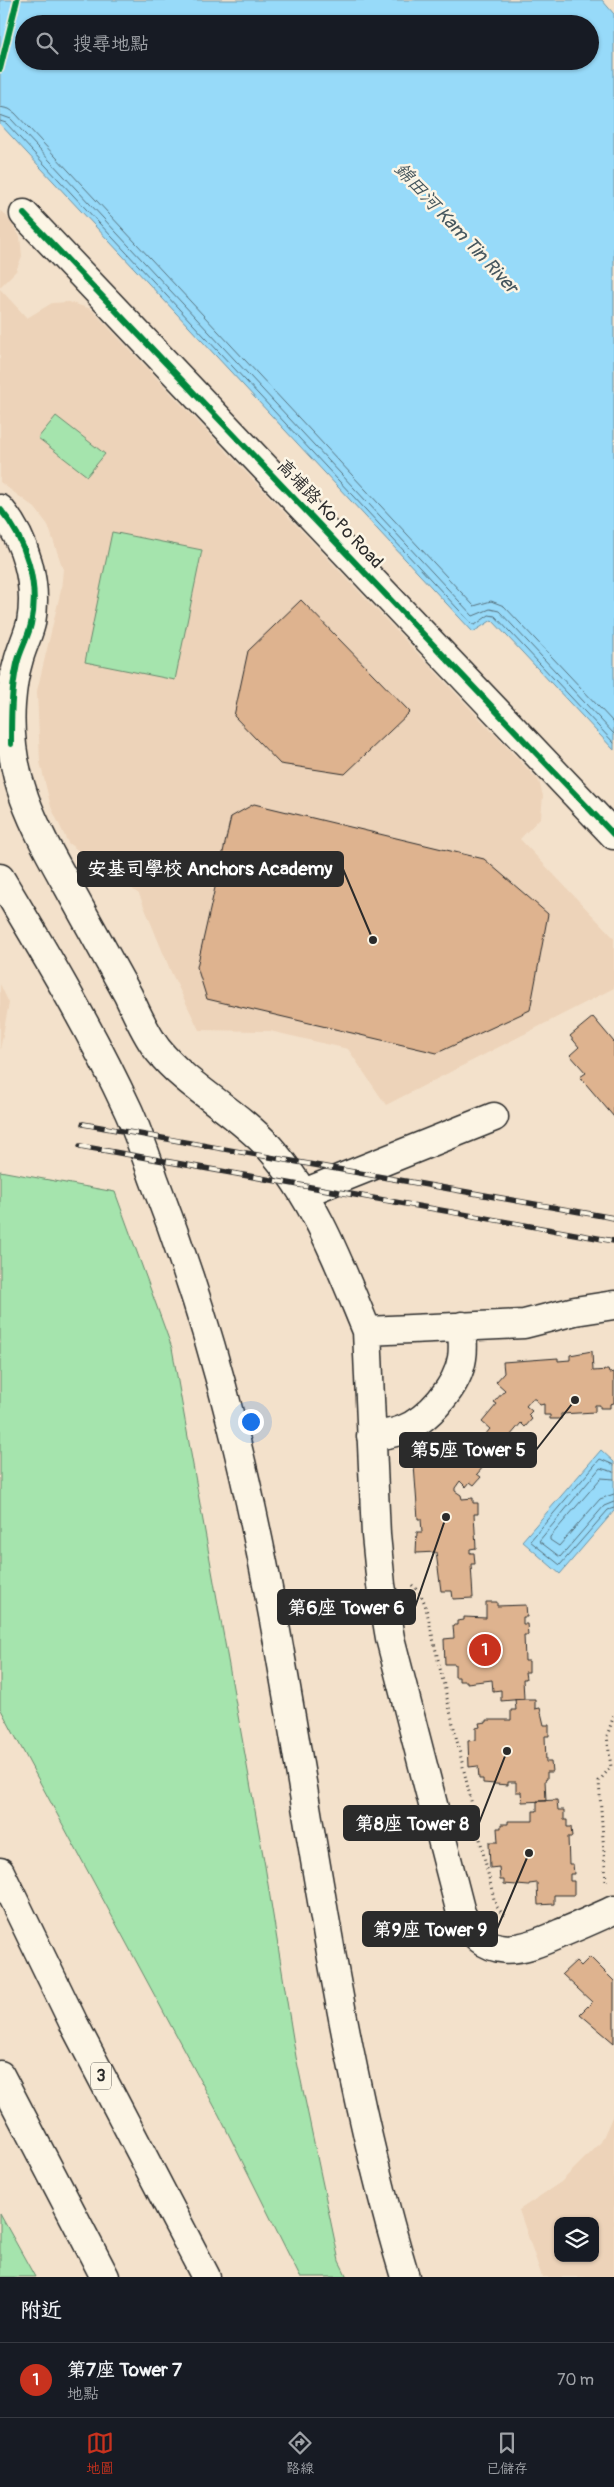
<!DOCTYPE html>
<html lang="zh-TW">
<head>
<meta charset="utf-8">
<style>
  body { margin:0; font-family:Pangolin,"LXGW WenKai TC",sans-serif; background:#20242c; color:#f1f3f6 }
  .controls { position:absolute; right:15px; bottom:15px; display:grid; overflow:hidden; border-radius:10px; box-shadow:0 1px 4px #0004 }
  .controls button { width:45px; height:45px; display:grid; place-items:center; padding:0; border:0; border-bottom:1px solid #363941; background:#171b24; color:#f1f3f6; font:25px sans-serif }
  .you { position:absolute; left:250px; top:1421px; width:18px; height:18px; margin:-12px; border:4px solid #fff; border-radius:50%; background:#1a73e8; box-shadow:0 0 0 8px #1a73e833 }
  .badge { display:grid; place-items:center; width:32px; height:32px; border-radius:50%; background:#c8321e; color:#fff; font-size:16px; font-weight:700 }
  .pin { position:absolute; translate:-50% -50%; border:2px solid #fff; box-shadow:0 1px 5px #0006 }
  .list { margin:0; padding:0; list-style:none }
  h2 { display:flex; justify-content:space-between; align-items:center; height:65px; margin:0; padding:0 20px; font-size:21px }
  h2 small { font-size:16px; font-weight:400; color:#9ea1a6 }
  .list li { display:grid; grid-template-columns:32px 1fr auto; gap:15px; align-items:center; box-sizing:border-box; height:75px; padding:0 20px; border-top:1px solid #363941 }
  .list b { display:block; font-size:19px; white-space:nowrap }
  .list p { margin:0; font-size:16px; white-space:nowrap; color:#9ea1a6 }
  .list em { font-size:16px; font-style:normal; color:#9ea1a6 }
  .icon { flex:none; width:28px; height:28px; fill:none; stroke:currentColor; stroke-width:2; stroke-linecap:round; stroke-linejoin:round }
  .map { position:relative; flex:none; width:614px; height:2277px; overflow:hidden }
  .search { position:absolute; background:#171b24; box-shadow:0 1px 4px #0004; left:15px; right:15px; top:15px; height:55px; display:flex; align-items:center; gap:12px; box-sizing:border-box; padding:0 18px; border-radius:28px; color:#9ea1a6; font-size:19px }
  .sheet { height:140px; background:#171b24 }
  nav { display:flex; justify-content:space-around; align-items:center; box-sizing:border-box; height:70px; border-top:1px solid #363941; background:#171b24; font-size:14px; color:#9ea1a6 }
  nav a { display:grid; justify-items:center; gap:2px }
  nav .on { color:#c8321e }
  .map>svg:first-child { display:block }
</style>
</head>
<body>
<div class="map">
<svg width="614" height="2277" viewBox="0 0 614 2277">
  <rect width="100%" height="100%" fill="#f3e1cb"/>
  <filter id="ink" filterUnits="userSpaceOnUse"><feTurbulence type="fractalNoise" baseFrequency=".02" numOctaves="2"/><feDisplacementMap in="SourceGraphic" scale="10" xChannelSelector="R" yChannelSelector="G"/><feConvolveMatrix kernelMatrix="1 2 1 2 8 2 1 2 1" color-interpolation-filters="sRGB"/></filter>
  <g filter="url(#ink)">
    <path fill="#edd3b9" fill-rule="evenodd" d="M0,211L5,214L20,236L22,256L16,271L0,287Z
      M0,289L27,318L52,303L69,302L91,309L539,781L543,796L541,817L520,839L614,938V988L386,1105L348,1049L270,1031L199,1030L171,972L139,894L68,843L51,807L40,762L37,691L61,590L63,569L48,525L35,508L0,482Z
      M0,984L9,1003L0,1050Z
      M614,2113V2277H542L519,2210L561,2182L601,2142ZM558,2221H595V2258H558Z"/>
    <path fill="#a5e4ad" stroke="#68886c" d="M56,416L105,454L87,476L38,438Z
      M112,532L202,550L175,680L85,662Z
      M0,1171L115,1192L172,1348L265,1866L296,2057L339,2261L347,2277H300L219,2115L0,1708Z
      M0,2214L35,2277H0Z"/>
    <path fill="#97daf9" stroke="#6c94a7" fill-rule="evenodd" d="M0,0H602L614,14V750L492,620L473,632L0,124ZM24,24H590V61H24Z
      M601,1450L614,1462V1511L560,1574L522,1541Z"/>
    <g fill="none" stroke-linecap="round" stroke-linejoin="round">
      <path stroke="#56717d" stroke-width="1" d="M0,107L9,109L15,113L474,606L491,601L504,606L614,723
        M0,115L11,119L473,616L490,609L499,611L614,734
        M0,121L6,123L472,624L475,625L489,615L495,616L614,743
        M614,1465L600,1459L530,1541L560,1565L608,1510L614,1508
        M614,1472L600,1468L539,1541L560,1557L604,1506L614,1502
        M614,1479L601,1478L550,1537V1540L559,1546L600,1499L614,1494"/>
    </g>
    <path fill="#deb38f" stroke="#2b2b2b" d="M301,600L410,712L345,774L280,764L234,716L248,651Z
      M254,804L484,859L548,914L530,1010L437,1053L207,999L197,967L231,817Z
      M593,1017L614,1042V1117L580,1077L586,1073L570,1055L579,1047L570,1036Z
      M592,1351L593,1371L608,1370L609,1373L614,1372V1403L610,1404V1408H600V1405H595V1412L561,1414V1419H550V1415H544V1404L540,1405L535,1399H532L526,1406L532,1411L528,1415L532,1419L525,1427L521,1423L499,1449L484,1436L490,1429L482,1422L497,1404L494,1402L505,1390L496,1382L504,1373L503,1362L558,1358V1361L570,1360V1355Z
      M470,1435L478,1442L484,1436L499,1449L477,1474L481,1477L474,1485L470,1482L466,1487L460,1481L455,1488V1491L461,1495L462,1499L473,1498V1503H478V1514H474L476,1548L470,1549V1553H474L475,1564H471L473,1598L453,1599L452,1591H441L436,1552L416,1553L417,1532H422L421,1519H418L414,1465L425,1464L432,1456L441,1463L452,1451L454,1453Z
      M486,1602H497V1606L526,1605L527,1617H523V1624H527L528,1635H524L525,1661H529V1672H525L526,1679H523L524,1699L501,1701V1690L493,1691L492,1680L467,1683V1681H459V1677H455V1664H445L444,1639L454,1638L453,1625H457V1621L464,1620V1617L486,1618Z
      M515,1699H535V1709L540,1708L544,1725H549V1736H545L546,1762H551L552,1772H547V1779L545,1780L546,1801L522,1802L521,1792H516V1782H508V1785L483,1783V1779H479L478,1766L469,1767L468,1741L476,1740V1728L480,1727L479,1723L487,1722V1720H511V1710H516Z
      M557,1800L558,1810H564V1820H567V1827H571L572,1837H568L569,1864H573L574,1874H570V1881H574V1895H554V1904L538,1905L537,1883L529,1884V1886L504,1884V1880H500L499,1867L490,1868L489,1842H498L497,1828H501V1824H508V1821H533V1811H537V1801Z
      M590,1957L614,1981V2043L580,2014L592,2002L562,1974L576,1961L581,1966Z"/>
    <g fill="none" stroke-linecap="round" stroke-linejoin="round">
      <defs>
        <path id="minor" d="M24,214L614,835
          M0,509C26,540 38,583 31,623C28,636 21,649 18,662C14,675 12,691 11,704C6,779 36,829 71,892C90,927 109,961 128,995C137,1014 145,1033 157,1049C188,1088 235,1110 269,1147C316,1200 340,1266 367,1331
          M304,1193L494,1117
          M614,1305L575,1311L524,1324L367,1331L376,1535L381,1585L390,1638L461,1913C484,1962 520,1952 561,1933C579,1926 596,1918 614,1910
          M371,1436C382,1435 391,1434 402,1430C428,1420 458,1386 462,1358C464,1347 462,1336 462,1326"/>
        <path id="highway" d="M0,878C45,953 91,1030 128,1110C138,1132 146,1156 154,1179C185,1259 211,1341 232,1425C303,1706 321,1999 405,2277
          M0,1872L75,2026L206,2277
          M0,2075L105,2277"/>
      </defs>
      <use href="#minor" stroke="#2b2b2b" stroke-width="31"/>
      <use href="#highway" stroke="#2b2b2b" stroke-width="31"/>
      <path stroke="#2b2b2b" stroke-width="3" stroke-dasharray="1 4" stroke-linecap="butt" d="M412,1585L420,1593L425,1604L494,1899L497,1907L504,1916
        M606,1881L599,1781L611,1767L607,1736L614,1715"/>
      <use href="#minor" stroke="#fcf5e5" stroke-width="28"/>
      <use href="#highway" stroke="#fcf5e5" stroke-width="28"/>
      <defs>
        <path id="rail" d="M83,1124L614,1218
          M80,1146L614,1241"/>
      </defs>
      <use href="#rail" stroke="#2b2b2b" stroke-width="5.5"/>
      <use href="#rail" stroke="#fcf5e5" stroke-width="4" stroke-dasharray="11" stroke-linecap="butt"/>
      <defs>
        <path id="cycleway" d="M0,69L17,0
          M24,214L614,835
          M0,509C26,539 40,585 31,624C28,638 20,650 17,664C11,691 11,717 11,744"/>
      </defs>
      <use href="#cycleway" stroke="#fcf5e5" stroke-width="9"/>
      <use href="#cycleway" stroke="#00873e" stroke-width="6"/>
    </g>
  </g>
  <g text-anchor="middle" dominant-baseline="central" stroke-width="5" stroke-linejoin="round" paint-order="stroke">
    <rect fill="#fcf5e5" stroke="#6a6863" stroke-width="1" x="91" y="2062.5" width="20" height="27" rx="4"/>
    <g font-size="16" font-weight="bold" fill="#2b2b2b">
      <text x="101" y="2076">3</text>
    </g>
    <g font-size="18" fill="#2b2b2b" stroke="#fcf5e5">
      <text transform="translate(330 514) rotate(46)">高埔路 Ko Po Road</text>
    </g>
    <g font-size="19" font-style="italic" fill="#46575e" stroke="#fcf5e5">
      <text transform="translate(456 228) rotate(47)">錦田河 Kam Tin River</text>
    </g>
  </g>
  <path fill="none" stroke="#2b2b2b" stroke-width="2" d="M373 940L343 869M575 1400L536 1450M446 1517L415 1607M507 1751L479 1823M529 1853L497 1929"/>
  <g fill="#2b2b2b" stroke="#fcf5e5" stroke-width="2">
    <circle cx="373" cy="940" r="5"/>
    <circle cx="575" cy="1400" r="5"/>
    <circle cx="446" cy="1517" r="5"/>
    <circle cx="507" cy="1751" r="5"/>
    <circle cx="529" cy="1853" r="5"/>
  </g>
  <g fill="#2b2b2b" stroke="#2b2b2b" stroke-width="2">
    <rect x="78" y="852" width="265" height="34" rx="5"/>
    <rect x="400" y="1433" width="136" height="34" rx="5"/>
    <rect x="278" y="1590" width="137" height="34" rx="5"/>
    <rect x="344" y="1806" width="135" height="34" rx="5"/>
    <rect x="363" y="1912" width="134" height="34" rx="5"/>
  </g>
  <g font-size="19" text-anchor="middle" font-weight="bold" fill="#fff">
    <text x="210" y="875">安基司學校 Anchors Academy</text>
    <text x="468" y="1456">第5座 Tower 5</text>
    <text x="346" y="1614">第6座 Tower 6</text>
    <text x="412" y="1830">第8座 Tower 8</text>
    <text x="430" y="1936">第9座 Tower 9</text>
  </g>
</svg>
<div class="controls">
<button><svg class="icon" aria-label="layers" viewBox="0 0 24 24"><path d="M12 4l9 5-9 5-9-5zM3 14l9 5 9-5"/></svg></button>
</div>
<div class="you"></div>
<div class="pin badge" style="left:485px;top:1650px">1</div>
<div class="search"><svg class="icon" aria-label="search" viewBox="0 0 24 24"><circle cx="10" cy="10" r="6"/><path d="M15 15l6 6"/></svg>搜尋地點</div>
</div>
<section class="sheet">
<h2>附近<small></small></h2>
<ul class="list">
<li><span class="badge">1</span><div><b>第7座 Tower 7</b><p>地點</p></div><em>70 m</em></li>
</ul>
</section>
<nav>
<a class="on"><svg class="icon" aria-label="map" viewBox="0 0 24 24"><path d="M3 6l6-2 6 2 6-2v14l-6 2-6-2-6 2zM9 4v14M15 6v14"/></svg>地圖</a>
<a><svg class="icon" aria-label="directions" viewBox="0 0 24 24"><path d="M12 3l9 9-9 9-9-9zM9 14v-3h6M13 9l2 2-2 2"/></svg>路線</a>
<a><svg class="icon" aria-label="saved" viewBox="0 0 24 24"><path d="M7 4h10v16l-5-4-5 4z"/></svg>已儲存</a>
</nav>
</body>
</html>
